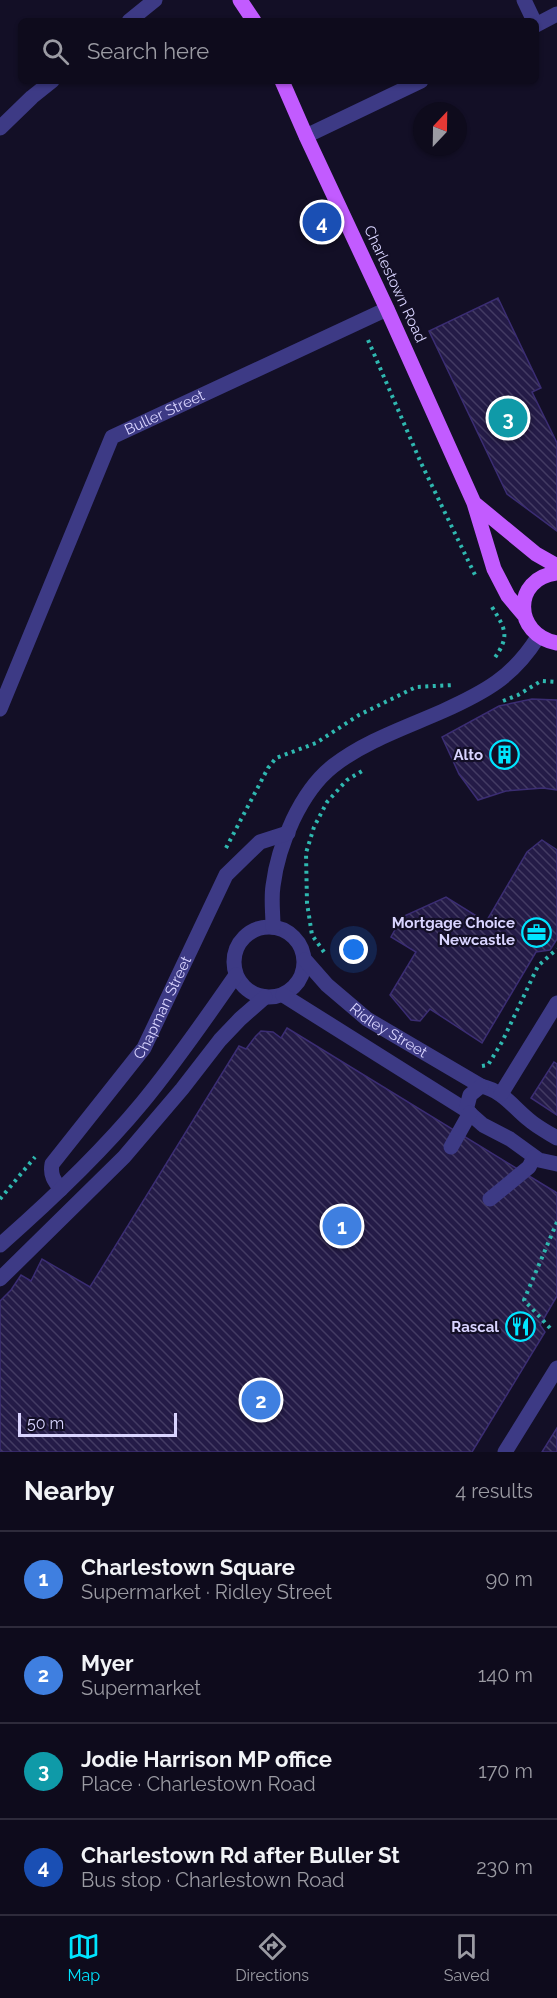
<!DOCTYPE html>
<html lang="en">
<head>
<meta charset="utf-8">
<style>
  body { margin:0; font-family:Raleway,sans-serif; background:#171425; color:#f1f3f6 }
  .compass { position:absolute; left:413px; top:102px; width:54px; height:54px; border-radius:50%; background:#0e0b1c; box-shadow:0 2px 4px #0004; rotate:22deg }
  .scale { position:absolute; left:18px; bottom:15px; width:159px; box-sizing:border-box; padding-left:6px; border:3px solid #d9d4ff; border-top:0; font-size:16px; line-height:21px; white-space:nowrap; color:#d9d4ff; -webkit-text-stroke:4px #130f26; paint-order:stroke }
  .you { position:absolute; left:354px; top:950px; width:21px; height:21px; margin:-15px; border:4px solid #fff; border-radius:50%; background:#1a73e8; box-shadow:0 0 0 9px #1a73e833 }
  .badge { display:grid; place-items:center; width:39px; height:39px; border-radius:50%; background:#00e5ff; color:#fff; font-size:20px; font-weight:700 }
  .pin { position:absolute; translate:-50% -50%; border:3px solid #fff; box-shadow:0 2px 6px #0006 }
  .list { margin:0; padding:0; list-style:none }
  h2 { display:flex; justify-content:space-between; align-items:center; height:78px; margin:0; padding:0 24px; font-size:26px }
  h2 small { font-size:20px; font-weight:400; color:#9b9ba3 }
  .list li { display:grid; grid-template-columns:39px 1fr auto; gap:18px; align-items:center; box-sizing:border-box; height:96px; padding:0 24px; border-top:2px solid #2e2b3b }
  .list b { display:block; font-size:22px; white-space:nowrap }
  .list p { margin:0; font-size:20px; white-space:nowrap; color:#9b9ba3 }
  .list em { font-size:20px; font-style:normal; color:#9b9ba3 }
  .icon { flex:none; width:33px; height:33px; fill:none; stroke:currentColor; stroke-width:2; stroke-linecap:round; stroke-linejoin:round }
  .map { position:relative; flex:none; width:557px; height:1452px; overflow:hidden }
  .search { position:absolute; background:#0e0b1c; box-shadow:0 2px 4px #0004; left:18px; right:18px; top:18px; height:66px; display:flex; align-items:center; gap:15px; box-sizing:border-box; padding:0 21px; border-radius:9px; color:#9b9ba3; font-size:22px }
  .sheet { height:462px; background:#0e0b1c }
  nav { display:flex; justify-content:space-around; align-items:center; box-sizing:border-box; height:84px; border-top:2px solid #2e2b3b; background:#0e0b1c; font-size:16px; color:#9b9ba3 }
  nav a { display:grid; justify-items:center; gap:3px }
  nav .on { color:#00e5ff }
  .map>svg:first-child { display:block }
</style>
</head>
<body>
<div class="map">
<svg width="557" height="1452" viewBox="0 0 557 1452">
  <defs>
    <pattern id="building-back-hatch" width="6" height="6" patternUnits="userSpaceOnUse" patternTransform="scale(1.5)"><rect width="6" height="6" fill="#241b47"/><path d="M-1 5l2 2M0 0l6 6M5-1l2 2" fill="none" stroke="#433b63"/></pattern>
  </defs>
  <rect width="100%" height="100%" fill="#130f26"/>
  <path fill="url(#building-back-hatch)" stroke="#3b2d73" stroke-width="1.5" d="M498,298L541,388L532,392L557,443V531L507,494L429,331Z
    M532,699L557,700V790L543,788L506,791L478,800L459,774L442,737L499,706Z
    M542,840L557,850V939L550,950L536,952L482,1043L430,1009L420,1021L411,1020L390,995L416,952L391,937L402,917L446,897L486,922L527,852Z
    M287,1028L557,1193V1296L540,1325L545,1332L472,1452H0V1301L11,1290L21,1275L31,1281L42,1259L90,1287L239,1046L246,1049L255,1037L261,1031L273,1032L281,1038Z
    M554,1062L557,1064V1115L531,1098Z
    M557,1428V1452H542Z"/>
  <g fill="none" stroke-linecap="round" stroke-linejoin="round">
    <path stroke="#2fb8b0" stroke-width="4" stroke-dasharray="3 4.5" stroke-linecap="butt" d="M368,340L421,463L476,577
      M492,607C506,630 510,636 494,659
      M503,701L518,695L541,681L557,682
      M226,848L268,768L276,758L316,743L359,715L416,687L454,685
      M324,952L312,935L307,903L306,853L314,827L327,802L347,780L362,771
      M482,1066L488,1065L502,1042L538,966L557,949
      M0,1199L35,1157
      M550,1328L524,1300L557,1222"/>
    <g stroke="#3d3a85" stroke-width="15">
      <path d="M524,0L534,21"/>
      <path d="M129,21L155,0"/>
      <path d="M536,25L557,14"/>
      <path d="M0,128L32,97L52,81"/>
      <path d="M306,136L421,81"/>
      <path id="s1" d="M0,709L112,437L387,309"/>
      <circle cx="269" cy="962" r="35"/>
      <path d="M273,927C273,913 271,899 273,886C278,845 301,791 333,766C365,741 407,727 443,711C485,692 513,677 538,637"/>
      <path id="s2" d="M305,960L327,985L367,1019L481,1086C503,1091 512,1106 528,1119C537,1127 547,1132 557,1138"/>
      <path d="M283,995L466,1110L483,1125L510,1139L539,1160L557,1164"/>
      <path d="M501,1094L557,1003"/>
      <path d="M466,1110L470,1095L481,1086"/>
      <path d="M451,1147L470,1113"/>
      <path id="s3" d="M61,1189C54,1181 50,1175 52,1164L144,1048L226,875L260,842L288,833"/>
      <path d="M490,1199L529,1167L534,1157"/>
      <path d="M0,1245C50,1201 99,1155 142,1103C176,1062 206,1018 236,975"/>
      <path d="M0,1279L124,1157L182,1089L220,1040L240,1019L265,997"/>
      <path d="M505,1452L557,1368"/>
    </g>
    <path stroke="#c25bff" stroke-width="15" d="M240,0L254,21
      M282,81L306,136L387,309L474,503L494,569L508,596L524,615
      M474,503L536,554L557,566
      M557,573C512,578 513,635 557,643"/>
  </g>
  <defs>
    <symbol id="building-ring" viewBox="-11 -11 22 22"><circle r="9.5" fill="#130f26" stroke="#00e5ff" stroke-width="1.5"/><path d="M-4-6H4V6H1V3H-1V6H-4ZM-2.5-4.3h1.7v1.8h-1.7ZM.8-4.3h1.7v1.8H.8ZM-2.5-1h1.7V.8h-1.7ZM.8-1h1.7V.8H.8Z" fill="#00e5ff"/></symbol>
    <symbol id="office-ring" viewBox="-11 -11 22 22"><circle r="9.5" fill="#130f26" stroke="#00e5ff" stroke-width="1.5"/><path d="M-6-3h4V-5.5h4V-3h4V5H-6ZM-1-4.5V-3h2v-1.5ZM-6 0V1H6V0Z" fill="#00e5ff"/></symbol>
    <symbol id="restaurant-ring" viewBox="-11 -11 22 22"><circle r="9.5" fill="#130f26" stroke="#00e5ff" stroke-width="1.5"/><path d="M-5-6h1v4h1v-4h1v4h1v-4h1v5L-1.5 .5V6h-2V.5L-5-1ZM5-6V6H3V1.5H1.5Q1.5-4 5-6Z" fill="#00e5ff"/></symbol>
  </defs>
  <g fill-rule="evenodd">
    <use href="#building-ring" x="488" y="738" width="33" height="33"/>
    <use href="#office-ring" x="520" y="916" width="33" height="33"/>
    <use href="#restaurant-ring" x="504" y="1310" width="33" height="33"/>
  </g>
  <g text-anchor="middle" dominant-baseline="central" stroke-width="4.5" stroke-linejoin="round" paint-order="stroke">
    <g font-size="15" fill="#d9d4ff" stroke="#130f26">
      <text transform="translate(395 284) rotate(65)">Charlestown Road</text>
      <text stroke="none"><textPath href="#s1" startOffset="352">Buller Street</textPath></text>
      <text stroke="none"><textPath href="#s3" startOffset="220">Chapman Street</textPath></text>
      <text stroke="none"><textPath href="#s2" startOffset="110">Ridley Street</textPath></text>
    </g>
    <g font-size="15" font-weight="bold" fill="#d9d4ff" stroke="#130f26" text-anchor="end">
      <text x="483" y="755">Alto</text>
      <text x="515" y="923">Mortgage Choice<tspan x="515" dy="17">Newcastle</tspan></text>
      <text x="499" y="1327">Rascal</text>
    </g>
  </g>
</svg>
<svg class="compass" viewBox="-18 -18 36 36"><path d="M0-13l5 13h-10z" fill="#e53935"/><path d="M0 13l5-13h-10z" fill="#9b9ba3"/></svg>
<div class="scale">50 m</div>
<div class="you"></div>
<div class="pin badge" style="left:342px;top:1226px;background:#3f7fe0">1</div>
<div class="pin badge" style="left:261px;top:1400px;background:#3f7fe0">2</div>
<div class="pin badge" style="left:508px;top:418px;background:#0f9aa8">3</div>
<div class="pin badge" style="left:322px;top:222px;background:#1a4fb4">4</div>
<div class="search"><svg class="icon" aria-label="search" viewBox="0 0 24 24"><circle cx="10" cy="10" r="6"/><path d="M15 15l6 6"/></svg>Search here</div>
</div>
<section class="sheet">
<h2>Nearby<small>4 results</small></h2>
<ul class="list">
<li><span class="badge" style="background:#3f7fe0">1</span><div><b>Charlestown Square</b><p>Supermarket · Ridley Street</p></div><em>90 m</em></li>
<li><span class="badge" style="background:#3f7fe0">2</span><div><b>Myer</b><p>Supermarket</p></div><em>140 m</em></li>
<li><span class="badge" style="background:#0f9aa8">3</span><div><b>Jodie Harrison MP office</b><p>Place · Charlestown Road</p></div><em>170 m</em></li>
<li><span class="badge" style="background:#1a4fb4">4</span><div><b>Charlestown Rd after Buller St</b><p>Bus stop · Charlestown Road</p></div><em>230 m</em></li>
</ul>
</section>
<nav>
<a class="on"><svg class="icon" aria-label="map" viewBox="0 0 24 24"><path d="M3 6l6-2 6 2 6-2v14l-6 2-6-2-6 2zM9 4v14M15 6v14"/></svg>Map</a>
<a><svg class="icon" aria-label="directions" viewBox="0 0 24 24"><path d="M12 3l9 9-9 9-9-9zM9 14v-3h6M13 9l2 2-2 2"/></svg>Directions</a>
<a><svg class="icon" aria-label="saved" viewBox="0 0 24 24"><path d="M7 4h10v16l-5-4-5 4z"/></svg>Saved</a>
</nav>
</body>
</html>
